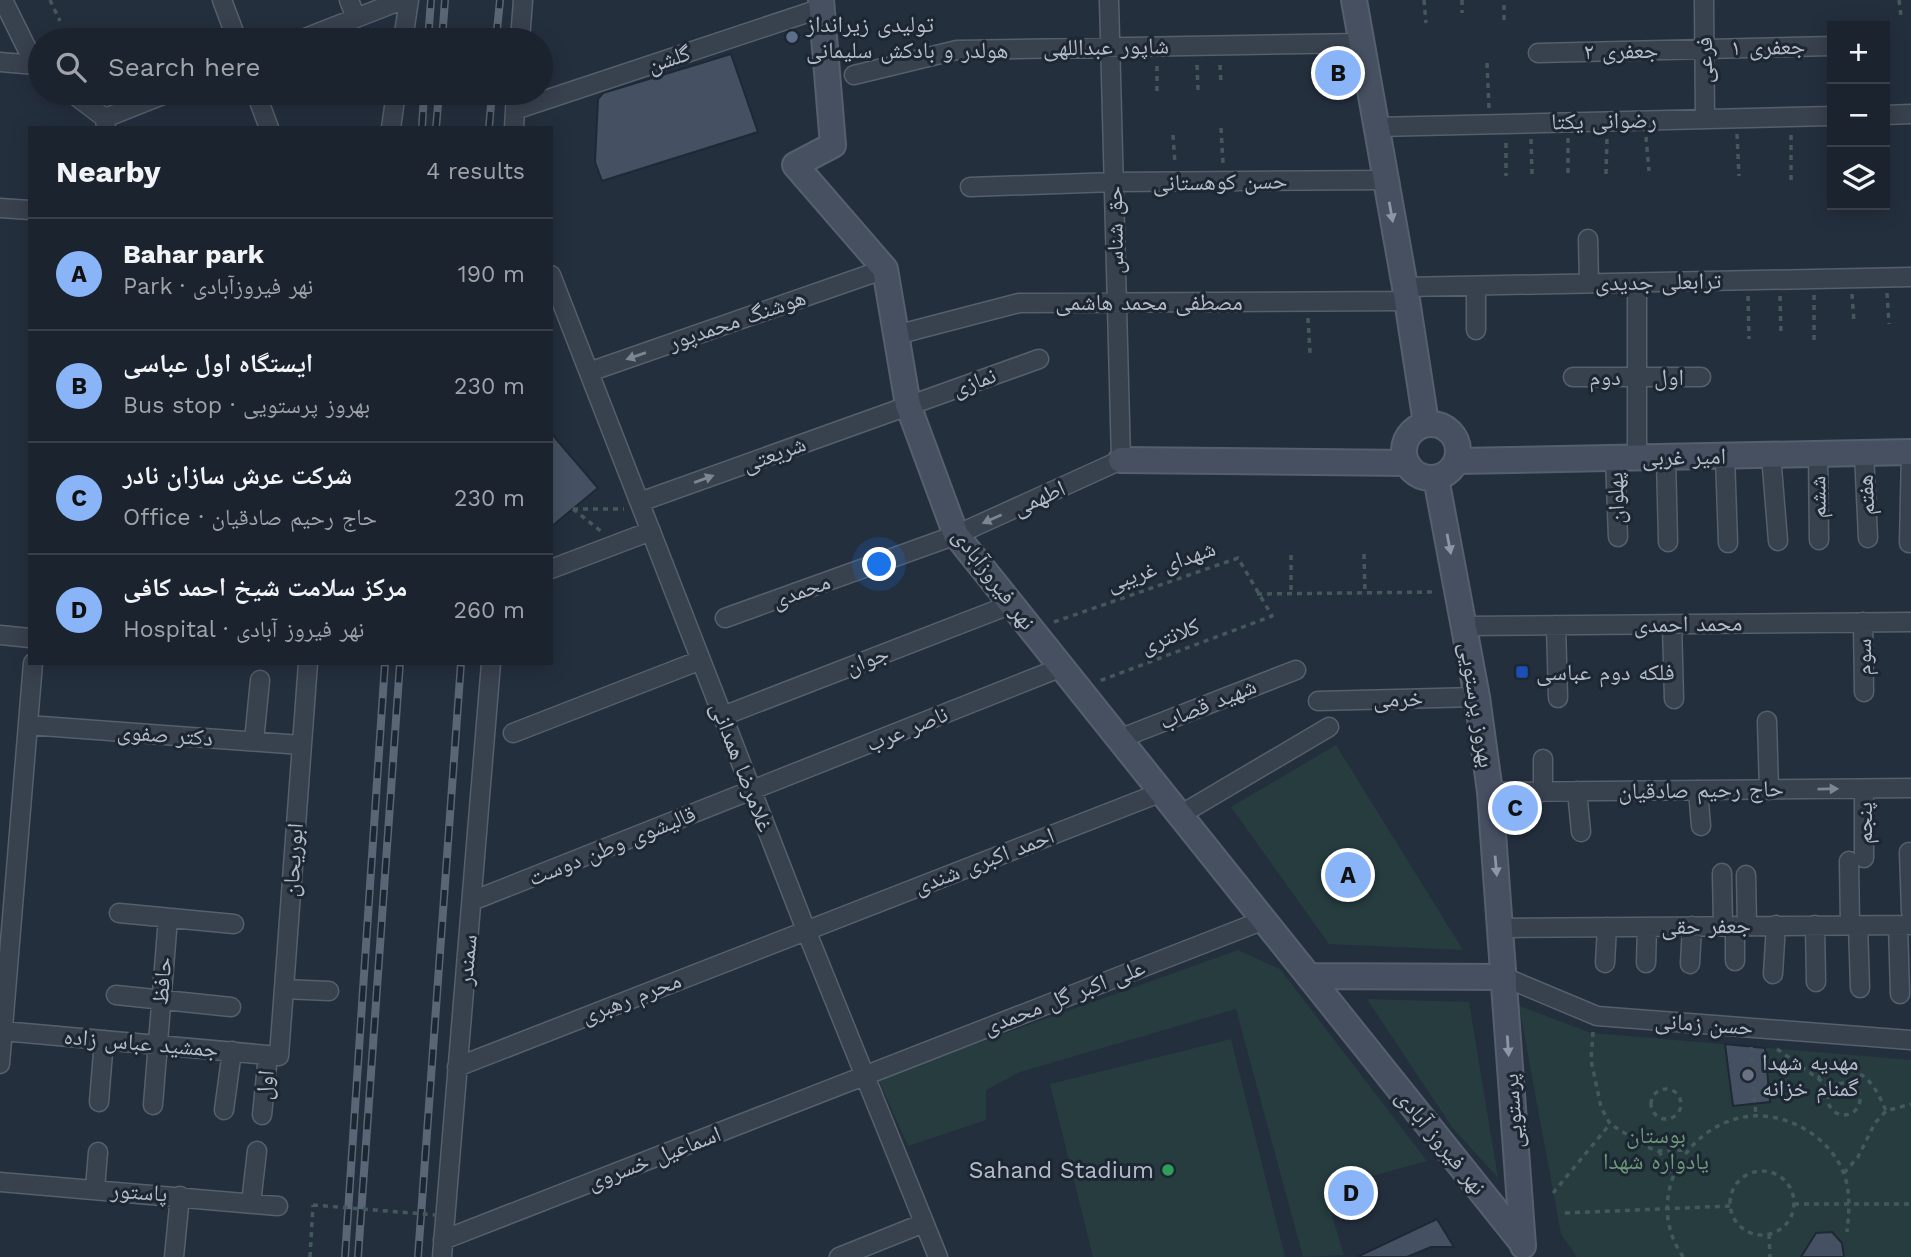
<!DOCTYPE html>
<html lang="en">
<head>
<meta charset="utf-8">
<style>
  body { margin:0; font-family:"Work Sans","Noto Naskh Arabic",sans-serif; background:#282f3a; color:#f1f3f6 }
  .controls { position:absolute; right:21px; top:21px; display:grid; overflow:hidden; border-radius:0px; box-shadow:0 4px 18px #0003 }
  .controls button { width:63px; height:63px; display:grid; place-items:center; padding:0; border:0; border-bottom:2px solid #39404a; background:#1b232e; color:#f1f3f6; font:35px sans-serif }
  .you { position:absolute; left:880px; top:565px; width:24px; height:24px; margin:-18px; border:5px solid #fff; border-radius:50%; background:#1a73e8; box-shadow:0 0 0 10px #1a73e833 }
  .badge { display:grid; place-items:center; width:46px; height:46px; border-radius:50%; background:#8ab4f8; color:#111; font-size:23px; font-weight:700 }
  .pin { position:absolute; translate:-50% -50%; border:4px solid #fff; box-shadow:0 2px 7px #0006 }
  .list { margin:0; padding:0; list-style:none }
  h2 { display:flex; justify-content:space-between; align-items:center; height:91px; margin:0; padding:0 28px; font-size:30px }
  h2 small { font-size:23px; font-weight:400; color:#a0a4aa }
  .list li { display:grid; grid-template-columns:46px 1fr auto; gap:21px; align-items:center; box-sizing:border-box; height:112px; padding:0 28px; border-top:2px solid #39404a }
  .list b { display:block; font-size:26px; white-space:nowrap }
  .list p { margin:0; font-size:23px; white-space:nowrap; color:#a0a4aa }
  .list em { font-size:23px; font-style:normal; color:#a0a4aa }
  .icon { flex:none; width:38px; height:38px; fill:none; stroke:currentColor; stroke-width:2; stroke-linecap:round; stroke-linejoin:round }
  .map { position:relative; flex:none; width:1911px; height:1257px; overflow:hidden }
  .search { position:absolute; background:#1b232e; box-shadow:0 4px 18px #0003; left:28px; top:28px; width:525px; height:77px; display:flex; align-items:center; gap:18px; box-sizing:border-box; padding:0 24px; border-radius:38px; color:#a0a4aa; font-size:26px }
  .panel { position:absolute; background:#1b232e; box-shadow:0 4px 18px #0003; left:28px; top:126px; width:525px; height:539px; border-radius:0px }
  .map>svg:first-child { display:block }
</style>
</head>
<body>
<div class="map">
<svg width="1911" height="1257" viewBox="0 0 1911 1257">
  <rect width="100%" height="100%" fill="#242f3e"/>
  <path fill="#263c3f" d="M1336,745L1463,950L1329,944L1231,807Z
    M1238,950L1280,969L1427,1161L1324,1189L1344,1255L1303,1257L1236,1009L1020,1072L986,1090V1120L908,1146L878,1079Z
    M1367,999L1469,1002L1498,1178L1452,1127Z
    M1519,1006L1592,1033L1911,1060V1257H1577L1561,1234Z
    M1231,1039L1285,1257H1093L1050,1084Z"/>
  <path fill="#455162" stroke="#1f2835" stroke-width="2" d="M731,54L758,132L602,181L595,162L598,99L603,93Z
    M551,433L598,488L551,527Z
    M1725,1044L1765,1048L1770,1102L1733,1106Z
    M1437,1219L1454,1247H1431L1407,1257H1357Z
    M1832,1232L1842,1243L1844,1257H1801L1816,1233Z"/>
  <g fill="none" stroke-linecap="round" stroke-linejoin="round">
    <defs>
      <path id="street" d="M3,0L35,65L40,69
        M222,0L237,40
        M349,0L356,18
        M1704,0L1705,119
        M300,40L402,0
        M403,40L409,0
        M520,40L523,0
        M1538,53L1832,46
        M0,62L35,65
        M854,75L957,50L1362,43
        M72,93L105,118L106,128
        M256,93L269,128
        M515,110L822,8
        M1885,115L1911,114
        M105,118L168,93
        M1376,127L1832,116
        M391,128L396,93
        M514,128L516,93
        M970,187L1114,182L1386,180
        M0,208L30,210
        M1588,239L1589,283
        M551,275L806,930L938,1257
        M1637,283V458
        M1405,287L1911,277
        M1476,330V286
        M896,335L1019,303L1407,301
        M589,372L885,269
        M1573,377H1701
        M1864,453L1868,538
        M1818,454L1819,540
        M1771,455L1778,541
        M1725,456L1728,543
        M1666,458L1668,542
        M1615,459L1618,537
        M640,502L1039,359
        M1909,543L1911,452
        M551,569L651,531
        M725,618L956,535L1121,460L1109,0
        M1863,622L1864,692
        M1672,624L1674,699
        M1556,625L1558,698
        M1465,626L1911,622
        M0,635L30,638
        M1318,701L1477,697
        M723,716L1012,604
        M1767,721L1769,790
        M28,725L301,745
        M513,733L701,660
        M1119,739L1296,670
        M254,741L260,680
        M1543,759V792
        M1864,789V858
        M1698,790L1701,826
        M1577,791L1581,832
        M1490,792L1911,788
        M1180,815L1329,727
        M1909,852L1911,912
        M1849,861L1850,925
        M1722,873L1723,926
        M1746,875L1747,926
        M472,901L1062,667
        M119,913L234,924
        M1815,925L1816,982
        M1858,925L1860,988
        M1898,925L1900,994
        M1501,928L1911,925
        M1735,961V926
        M1605,963L1607,927
        M1646,963L1647,927
        M1690,964L1692,926
        M1773,974L1776,925
        M1504,977L1597,1016L1911,1040
        M284,989L329,991
        M116,995L231,1007
        M3,1031L279,1056L308,663
        M0,1064L33,663
        M457,1067L1162,792
        M99,1102L104,1040
        M153,1105L168,918
        M224,1110L232,1051
        M262,1115L268,1055
        M0,1182L278,1206
        M95,1189L98,1152
        M251,1203L257,1151
        M443,1240L1264,920
        M174,1257L180,1196
        M442,1257L491,663
        M839,1257L924,1223"/>
      <path id="secondary" d="M821,0L833,145L795,165L885,269L908,405L956,535L1523,1244
        M1354,0L1405,287L1426,423
        M1404 451a27 27 0 1 1 54 0a27 27 0 1 1-54 0Z
        M1121,460L1407,463
        M1457,461L1911,452
        M1436,478L1477,697L1490,792L1523,1246
        M1309,976L1504,977"/>
    </defs>
    <use href="#street" stroke="#565f6c" stroke-width="21"/>
    <use href="#secondary" stroke="#565f6c" stroke-width="28"/>
    <path stroke="#44595c" stroke-width="3.5" stroke-dasharray="5 5" stroke-linecap="butt" d="M50,0L60,21
      M1424,0L1426,23
      M1462,0V13
      M1899,0L1901,16
      M1504,20V0
      M1487,63L1489,108
      M1197,65L1198,90
      M1220,65L1221,83
      M1157,66V92
      M1221,128L1223,163
      M1737,134L1739,176
      M1173,135L1175,164
      M1646,137L1649,171
      M1568,138V174
      M1531,139L1532,174
      M1506,143V176
      M1606,174L1607,138
      M1791,180V133
      M1887,293L1889,324
      M1852,294L1854,323
      M1814,295V342
      M1748,296L1749,339
      M1780,296L1781,336
      M1308,318L1310,353
      M573,509H624
      M573,509L602,532
      M1364,554L1365,593
      M1291,555V592
      M1257,594L1437,592
      M1054,622L1238,558L1272,616L1099,681
      M1593,1032L1591,1060L1601,1107L1610,1124L1647,1147L1658,1151L1687,1150
      M1751,1047L1756,1117
      M1777,1049L1831,1088
      M1818,1079L1825,1067C1861,1068 1872,1077 1886,1111
      M1828 1099a16 16 0 1 1 32 0a16 16 0 1 1-32 0Z
      M1651 1104a15 15 0 1 1 30 0a15 15 0 1 1-30 0Z
      M1659,1151L1672,1178
      M1730 1203a32 32 0 1 1 64 0a32 32 0 1 1-64 0Z
      M1844,1173L1858,1157L1875,1123L1886,1111L1911,1104
      M1553,1193L1610,1124
      M1794,1204H1911
      M1565,1213L1730,1206
      M1769,1234L1770,1257
      M310,1257L313,1205
      M1683,1257C1680,1251 1675,1245 1673,1238C1653,1188 1688,1130 1739,1118C1781,1108 1829,1134 1844,1174C1851,1194 1849,1212 1847,1232"/>
    <use href="#street" stroke="#38414e" stroke-width="18"/>
    <use href="#secondary" stroke="#465061" stroke-width="24"/>
    <defs>
      <path id="rail" d="M428,40L431,0
        M442,40L445,0
        M496,40L500,0
        M422,128L424,93
        M436,128L439,93
        M489,128L492,93
        M345,1257L385,663
        M358,1257L400,663
        M418,1257L461,663"/>
    </defs>
    <use href="#rail" stroke="#5a6575" stroke-width="8"/>
    <use href="#rail" stroke="#1d2633" stroke-width="5" stroke-dasharray="16" stroke-linecap="butt"/>
    <path stroke="#44595c" stroke-width="3.5" stroke-dasharray="5 5" stroke-linecap="butt" d="M313,1205L436,1215"/>
  </g>
  <defs><path id="oneway-solid" d="M-6-.8H1V-3.2L6.5 0L1 3.2V.8H-6Z" transform="scale(1.75)"/></defs>
  <g fill="#8e96a5">
    <use href="#oneway-solid" transform="translate(1391 212) rotate(80)"/>
    <use href="#oneway-solid" transform="translate(1449 544) rotate(79)"/>
    <use href="#oneway-solid" transform="translate(1496 866) rotate(85)"/>
    <use href="#oneway-solid" transform="translate(1508 1046) rotate(86)"/>
  </g>
  <g fill="#7c8592">
    <use href="#oneway-solid" transform="translate(636 356) rotate(161)"/>
    <use href="#oneway-solid" transform="translate(704 479) rotate(-20)"/>
    <use href="#oneway-solid" transform="translate(992 519) rotate(156)"/>
    <use href="#oneway-solid" transform="translate(1828 789) rotate(-1)"/>
  </g>
  <circle fill="#5c6f8a" stroke="#1d2633" stroke-width="2.5" cx="792" cy="37" r="7"/>
  <rect fill="#1a4fb4" stroke="#1d2633" stroke-width="2.5" x="1515" y="665" width="14" height="14" rx="3.5"/>
  <circle fill="#6b7280" stroke="#1d2633" stroke-width="2.5" cx="1748" cy="1075" r="7"/>
  <circle fill="#2e9e5b" stroke="#1d2633" stroke-width="2.5" cx="1168" cy="1170" r="7"/>
  <g text-anchor="middle" dominant-baseline="central" stroke-width="6" stroke-linejoin="round" paint-order="stroke">
    <g font-size="23" fill="#b4bcc9" stroke="#1d2633" text-anchor="start">
      <text x="806" y="24">تولیدی زیرانداز<tspan x="806" dy="26">هولدر و بادکش سلیمانی</tspan></text>
      <text x="1536" y="672">فلکه دوم عباسی</text>
      <text x="1762" y="1062">مهدیه شهدا<tspan x="1762" dy="26">گمنام خزانه</tspan></text>
      <text x="1154" y="1170" text-anchor="end">Sahand Stadium</text>
    </g>
    <g font-size="23" fill="#b4bcc9" stroke="#1d2633">
      <text transform="translate(1106 47) rotate(-1)">شاپور عبداللهی</text>
      <text transform="translate(1768 47) rotate(-1)">جعفری ۱</text>
      <text transform="translate(1621 51) rotate(-1)">جعفری ۲</text>
      <text transform="translate(669 59) rotate(-18)">گلشن</text>
      <text transform="translate(1704 60) rotate(-90)">فرعی</text>
      <text transform="translate(1604 121) rotate(-1)">رضوانی یکتا</text>
      <text transform="translate(1220 182) rotate(-1)">حسن کوهستانی</text>
      <text transform="translate(1115 230) rotate(-91)">حق شناس</text>
      <text transform="translate(1658 282) rotate(-1)">ترابعلی جدیدی</text>
      <text x="1149" y="302">مصطفی محمد هاشمی</text>
      <text transform="translate(737 320) rotate(-19)">هوشنگ محمدپور</text>
      <text x="1605" y="377">دوم</text>
      <text x="1669" y="377">اول</text>
      <text transform="translate(974 382) rotate(-20)">نمازی</text>
      <text transform="translate(774 454) rotate(-20)">شریعتی</text>
      <text transform="translate(1684 457) rotate(-1)">امیر غربی</text>
      <text transform="translate(1866 495) rotate(-93)">هفتم</text>
      <text transform="translate(1818 497) rotate(-91)">ششم</text>
      <text transform="translate(1039 498) rotate(-24)">اطهمی</text>
      <text transform="translate(1616 498) rotate(-92)">پهلوان</text>
      <text transform="translate(1161 566) rotate(-19)">شهدای غریبی</text>
      <text transform="translate(994 579) rotate(53)">نهر فیروزآبادی</text>
      <text transform="translate(801 591) rotate(-20)">محمدی</text>
      <text transform="translate(1688 624) rotate(-1)">محمد احمدی</text>
      <text transform="translate(1170 636) rotate(-21)">کلانتری</text>
      <text transform="translate(1863 657) rotate(-90)">سوم</text>
      <text transform="translate(867 660) rotate(-21)">جوان</text>
      <text transform="translate(1398 699) rotate(-2)">خرمی</text>
      <text transform="translate(1208 704) rotate(-22)">شهید قصاب</text>
      <text transform="translate(1477 705) rotate(81)">بهروز پرستویی</text>
      <text transform="translate(907 729) rotate(-22)">ناصر عرب</text>
      <text transform="translate(165 735) rotate(4)">دکتر صفوی</text>
      <text transform="translate(742 767) rotate(69)">غلامرضا همدانی</text>
      <text transform="translate(1701 790) rotate(-1)">حاج رحیم صادقیان</text>
      <text transform="translate(1864 823) rotate(-90)">پنجم</text>
      <text transform="translate(612 846) rotate(-22)">قالیشوی وطن دوست</text>
      <text transform="translate(293 860) rotate(-86)">ابوریحان</text>
      <text transform="translate(984 861) rotate(-21)">احمد اکبری شندی</text>
      <text transform="translate(1706 926) rotate(-1)">جعفر حقی</text>
      <text transform="translate(467 960) rotate(-85)">سمندر</text>
      <text transform="translate(162 981) rotate(-85)">حافظ</text>
      <text transform="translate(1064 997) rotate(-21)">علی اکبر گل محمدی</text>
      <text transform="translate(631 998) rotate(-21)">محرم رهبری</text>
      <text transform="translate(1704 1024) rotate(4)">حسن زمانی</text>
      <text transform="translate(141 1043) rotate(5)">جمشید عباس زاده</text>
      <text transform="translate(265 1085) rotate(-85)">اول</text>
      <text transform="translate(1513 1111) rotate(-94)">پرستویی</text>
      <text transform="translate(1441 1142) rotate(51)">نهر فیروز آبادی</text>
      <text transform="translate(654 1158) rotate(-21)">اسماعیل خسروی</text>
      <text transform="translate(139 1192) rotate(4)">پاستور</text>
    </g>
    <g font-size="23" fill="#6b9a76" stroke="#1d2633">
      <text x="1656" y="1135">بوستان<tspan x="1656" dy="26">یادواره شهدا</tspan></text>
    </g>
  </g>
</svg>
<div class="controls">
<button>+</button>
<button>−</button>
<button><svg class="icon" aria-label="layers" viewBox="0 0 24 24"><path d="M12 4l9 5-9 5-9-5zM3 14l9 5 9-5"/></svg></button>
</div>
<div class="you"></div>
<div class="pin badge" style="left:1348px;top:875px">A</div>
<div class="pin badge" style="left:1338px;top:73px">B</div>
<div class="pin badge" style="left:1515px;top:808px">C</div>
<div class="pin badge" style="left:1351px;top:1193px">D</div>
<div class="search"><svg class="icon" aria-label="search" viewBox="0 0 24 24"><circle cx="10" cy="10" r="6"/><path d="M15 15l6 6"/></svg>Search here</div>
<section class="panel">
<h2>Nearby<small>4 results</small></h2>
<ul class="list">
<li><span class="badge">A</span><div><b>Bahar park</b><p>Park · نهر فیروزآبادی</p></div><em>190 m</em></li>
<li><span class="badge">B</span><div><b>ایستگاه اول عباسی</b><p>Bus stop · بهروز پرستویی</p></div><em>230 m</em></li>
<li><span class="badge">C</span><div><b>شرکت عرش سازان نادر</b><p>Office · حاج رحیم صادقیان</p></div><em>230 m</em></li>
<li><span class="badge">D</span><div><b>مرکز سلامت شیخ احمد کافی</b><p>Hospital · نهر فیروز آبادی</p></div><em>260 m</em></li>
</ul>
</section>
</div>
</body>
</html>
